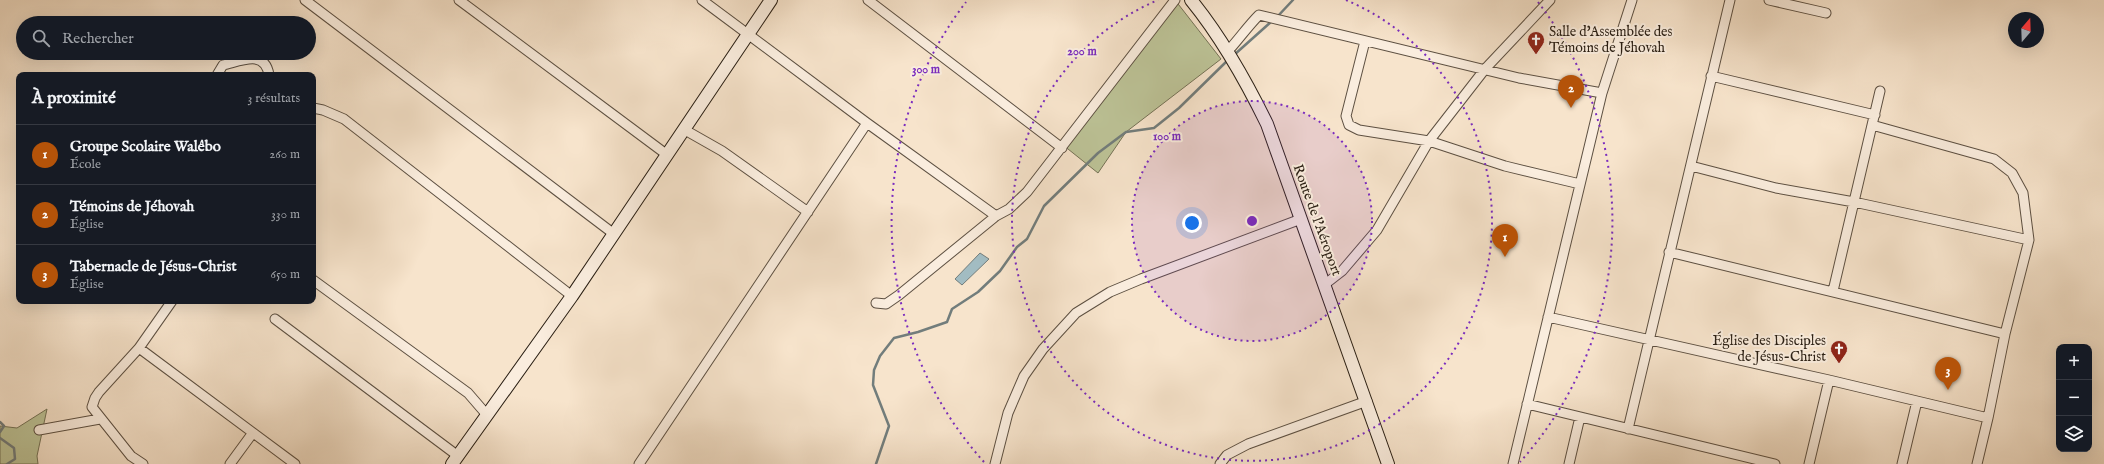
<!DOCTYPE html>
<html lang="fr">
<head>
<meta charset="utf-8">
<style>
  body { margin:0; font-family:"IM FELL English",serif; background:#20242c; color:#f1f3f6 }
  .controls { position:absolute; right:12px; bottom:12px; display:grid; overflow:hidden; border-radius:8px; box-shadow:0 4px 16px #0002 }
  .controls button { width:36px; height:36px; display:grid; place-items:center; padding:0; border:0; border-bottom:1px solid #363941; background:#171b24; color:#f1f3f6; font:20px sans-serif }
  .compass { position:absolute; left:2008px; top:12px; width:36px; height:36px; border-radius:50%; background:#171b24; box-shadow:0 4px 16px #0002; rotate:19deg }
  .you { position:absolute; left:1192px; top:223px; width:14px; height:14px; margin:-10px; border:3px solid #fff; border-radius:50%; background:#1a73e8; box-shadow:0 0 0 6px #1a73e833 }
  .badge { display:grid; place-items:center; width:26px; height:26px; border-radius:50%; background:#b45309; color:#fff; font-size:13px; font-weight:700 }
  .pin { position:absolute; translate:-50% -33px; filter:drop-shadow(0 1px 2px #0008) }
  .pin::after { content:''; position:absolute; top:21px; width:14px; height:12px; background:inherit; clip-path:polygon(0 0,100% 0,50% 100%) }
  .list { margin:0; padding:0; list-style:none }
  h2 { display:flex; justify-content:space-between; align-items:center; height:52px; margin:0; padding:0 16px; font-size:17px }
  h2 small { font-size:13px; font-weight:400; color:#9ea1a6 }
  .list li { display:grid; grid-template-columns:26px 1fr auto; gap:12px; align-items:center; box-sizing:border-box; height:60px; padding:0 16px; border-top:1px solid #363941 }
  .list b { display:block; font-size:15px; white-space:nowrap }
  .list p { margin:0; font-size:13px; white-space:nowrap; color:#9ea1a6 }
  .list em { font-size:13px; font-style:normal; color:#9ea1a6 }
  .icon { flex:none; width:22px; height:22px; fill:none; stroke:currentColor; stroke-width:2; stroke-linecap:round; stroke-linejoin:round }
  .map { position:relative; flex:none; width:2104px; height:464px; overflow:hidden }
  .search { position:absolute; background:#171b24; box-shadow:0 4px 16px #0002; left:16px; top:16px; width:300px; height:44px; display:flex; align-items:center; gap:10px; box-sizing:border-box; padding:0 14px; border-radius:22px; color:#9ea1a6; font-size:15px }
  .panel { position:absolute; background:#171b24; box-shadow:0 4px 16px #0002; left:16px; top:72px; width:300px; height:232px; border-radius:8px }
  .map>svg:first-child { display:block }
</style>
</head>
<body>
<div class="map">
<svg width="2104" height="464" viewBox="0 0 2104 464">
  <rect width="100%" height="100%" fill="#f7e4cc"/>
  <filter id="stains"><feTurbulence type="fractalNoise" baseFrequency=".005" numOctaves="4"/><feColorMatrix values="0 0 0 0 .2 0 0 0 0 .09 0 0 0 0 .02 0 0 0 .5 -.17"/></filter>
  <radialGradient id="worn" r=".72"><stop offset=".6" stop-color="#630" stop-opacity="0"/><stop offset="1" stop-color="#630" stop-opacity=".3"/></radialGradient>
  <path fill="#bdc498" stroke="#747256" d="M1175,0L1221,59L1126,132L1098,173L1063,145Z
    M47,409L37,456L38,464H0V426L17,428Z"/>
  <path fill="#a2bcc2" stroke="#727d7c" d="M980,253L989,259L962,285L955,279Z"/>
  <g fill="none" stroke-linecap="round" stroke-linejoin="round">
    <path stroke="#727d7c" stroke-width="2.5" d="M1277,17L1293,0
      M1234,55L1272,21
      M0,422L4,426L0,432
      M0,438L14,448L15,459L7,464
      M876,464L889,426L873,385L874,370L880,356L894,338L918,332L947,322L952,309L978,292L1000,271L1017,247L1027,239L1044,206L1098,153L1126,132L1154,128L1179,108L1228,60"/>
    <defs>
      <path id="street" d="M305,0L614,234
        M459,0L666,154
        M702,0L867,123L996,216
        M868,0L1062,148
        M1769,0L1826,13
        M1365,41L1346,116L1349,125L1359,130L1429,141L1505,166L1580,184
        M1228,51C1239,39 1248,26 1259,15L1519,78L1602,93
        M217,75L223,65C241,61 265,49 269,75
        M1711,76L1875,115
        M313,108L323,110L344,119L572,296
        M1872,125L1994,159L2012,173L2023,193L2029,240L2005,334L1988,418L1977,464
        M685,130L722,151L808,212
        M1691,166L1776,188L1854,202L2029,240
        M1669,252L2005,334
        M313,280L468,393L487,415
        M1324,285L1342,271L1377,230L1429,141L1485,69L1550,0
        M1833,291L1880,91
        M876,303L886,304L899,295L996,216L1009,209L1027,192L1175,0
        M1548,317L1829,380L1988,418
        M275,319L458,456
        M139,348L295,464
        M1527,404L1775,464
        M1628,429L1730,0
        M39,430L100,419
        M143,464L131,456L92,407L95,398L99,392L139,348L172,301
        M230,464L252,434
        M639,464L867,123
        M995,464L1008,413L1024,376L1043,349L1076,313L1110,292L1141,279L1301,219
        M1220,464L1227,455L1248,444L1367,401
        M1513,464L1602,93L1632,0
        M1569,464L1580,417
        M1809,464L1829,380
        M1902,464L1917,401"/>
      <path id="secondary" d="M1191,0C1222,38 1245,79 1267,124L1388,464
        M452,464L572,296L771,0"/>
    </defs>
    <use href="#street" stroke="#5d5042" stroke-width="11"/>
    <use href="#secondary" stroke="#2a1f14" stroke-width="14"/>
    <use href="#street" stroke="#faedde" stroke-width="9"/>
    <use href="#secondary" stroke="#faedde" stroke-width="12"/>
  </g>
  <circle cx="1252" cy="221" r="120" fill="#7b2cbf" fill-opacity=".12"/>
  <g fill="none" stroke="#7b2cbf" stroke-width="2" stroke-dasharray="2 4">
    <circle cx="1252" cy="221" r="120"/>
    <path d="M1346 0A240 240 0 1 1 1158 0"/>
    <path d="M984 462A360 360 0 0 1 966 2M1538 2A360 360 0 0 1 1520 462"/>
  </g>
  <defs>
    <symbol id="church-pin" viewBox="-11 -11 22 30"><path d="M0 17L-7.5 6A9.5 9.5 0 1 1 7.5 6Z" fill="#8f2418" stroke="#faedde"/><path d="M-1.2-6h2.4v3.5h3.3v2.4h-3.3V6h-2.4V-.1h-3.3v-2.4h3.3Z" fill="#fff"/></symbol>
  </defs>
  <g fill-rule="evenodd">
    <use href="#church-pin" x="1526" y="30" width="20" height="27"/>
    <use href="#church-pin" x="1829" y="339" width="20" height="27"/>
  </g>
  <g text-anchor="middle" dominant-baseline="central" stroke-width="4" stroke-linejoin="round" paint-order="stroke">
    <g font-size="14" fill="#2a1f14" stroke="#faedde" text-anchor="start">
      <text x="1549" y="32">Salle d'Assemblée des<tspan x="1549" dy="16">Témoins de Jéhovah</tspan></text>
      <text x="1826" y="341" text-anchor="end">Église des Disciples<tspan x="1826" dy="16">de Jésus-Christ</tspan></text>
    </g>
    <g font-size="14" fill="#2a1f14" stroke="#faedde">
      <text transform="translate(1317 220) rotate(70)">Route de l'Aéroport</text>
    </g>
  </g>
  <circle cx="1252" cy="221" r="6" fill="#7b2cbf" stroke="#faedde" stroke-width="2"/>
  <g font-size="12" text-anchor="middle" font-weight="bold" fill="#7b2cbf" stroke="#faedde" stroke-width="4" stroke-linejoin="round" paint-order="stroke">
    <text x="1082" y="55">200 m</text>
    <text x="926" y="73">300 m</text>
    <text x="1167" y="140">100 m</text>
  </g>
  <rect width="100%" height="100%" filter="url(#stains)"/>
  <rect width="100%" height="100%" fill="url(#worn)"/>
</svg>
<div class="controls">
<button>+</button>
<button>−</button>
<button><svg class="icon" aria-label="layers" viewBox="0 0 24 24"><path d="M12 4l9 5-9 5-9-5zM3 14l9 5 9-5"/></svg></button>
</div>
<svg class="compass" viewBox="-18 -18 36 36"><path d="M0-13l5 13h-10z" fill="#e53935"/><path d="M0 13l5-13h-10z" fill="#9ea1a6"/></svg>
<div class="you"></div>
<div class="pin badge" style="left:1505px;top:257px">1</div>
<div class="pin badge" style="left:1571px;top:108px">2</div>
<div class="pin badge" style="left:1948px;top:390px">3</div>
<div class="search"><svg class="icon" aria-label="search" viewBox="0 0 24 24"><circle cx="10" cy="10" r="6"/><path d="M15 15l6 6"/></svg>Rechercher</div>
<section class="panel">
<h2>À proximité<small>3 résultats</small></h2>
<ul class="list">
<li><span class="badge">1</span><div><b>Groupe Scolaire Walêbo</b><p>École</p></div><em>260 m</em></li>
<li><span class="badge">2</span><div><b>Témoins de Jéhovah</b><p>Église</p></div><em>330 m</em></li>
<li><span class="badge">3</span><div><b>Tabernacle de Jésus-Christ</b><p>Église</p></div><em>650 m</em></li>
</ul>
</section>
</div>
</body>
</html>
